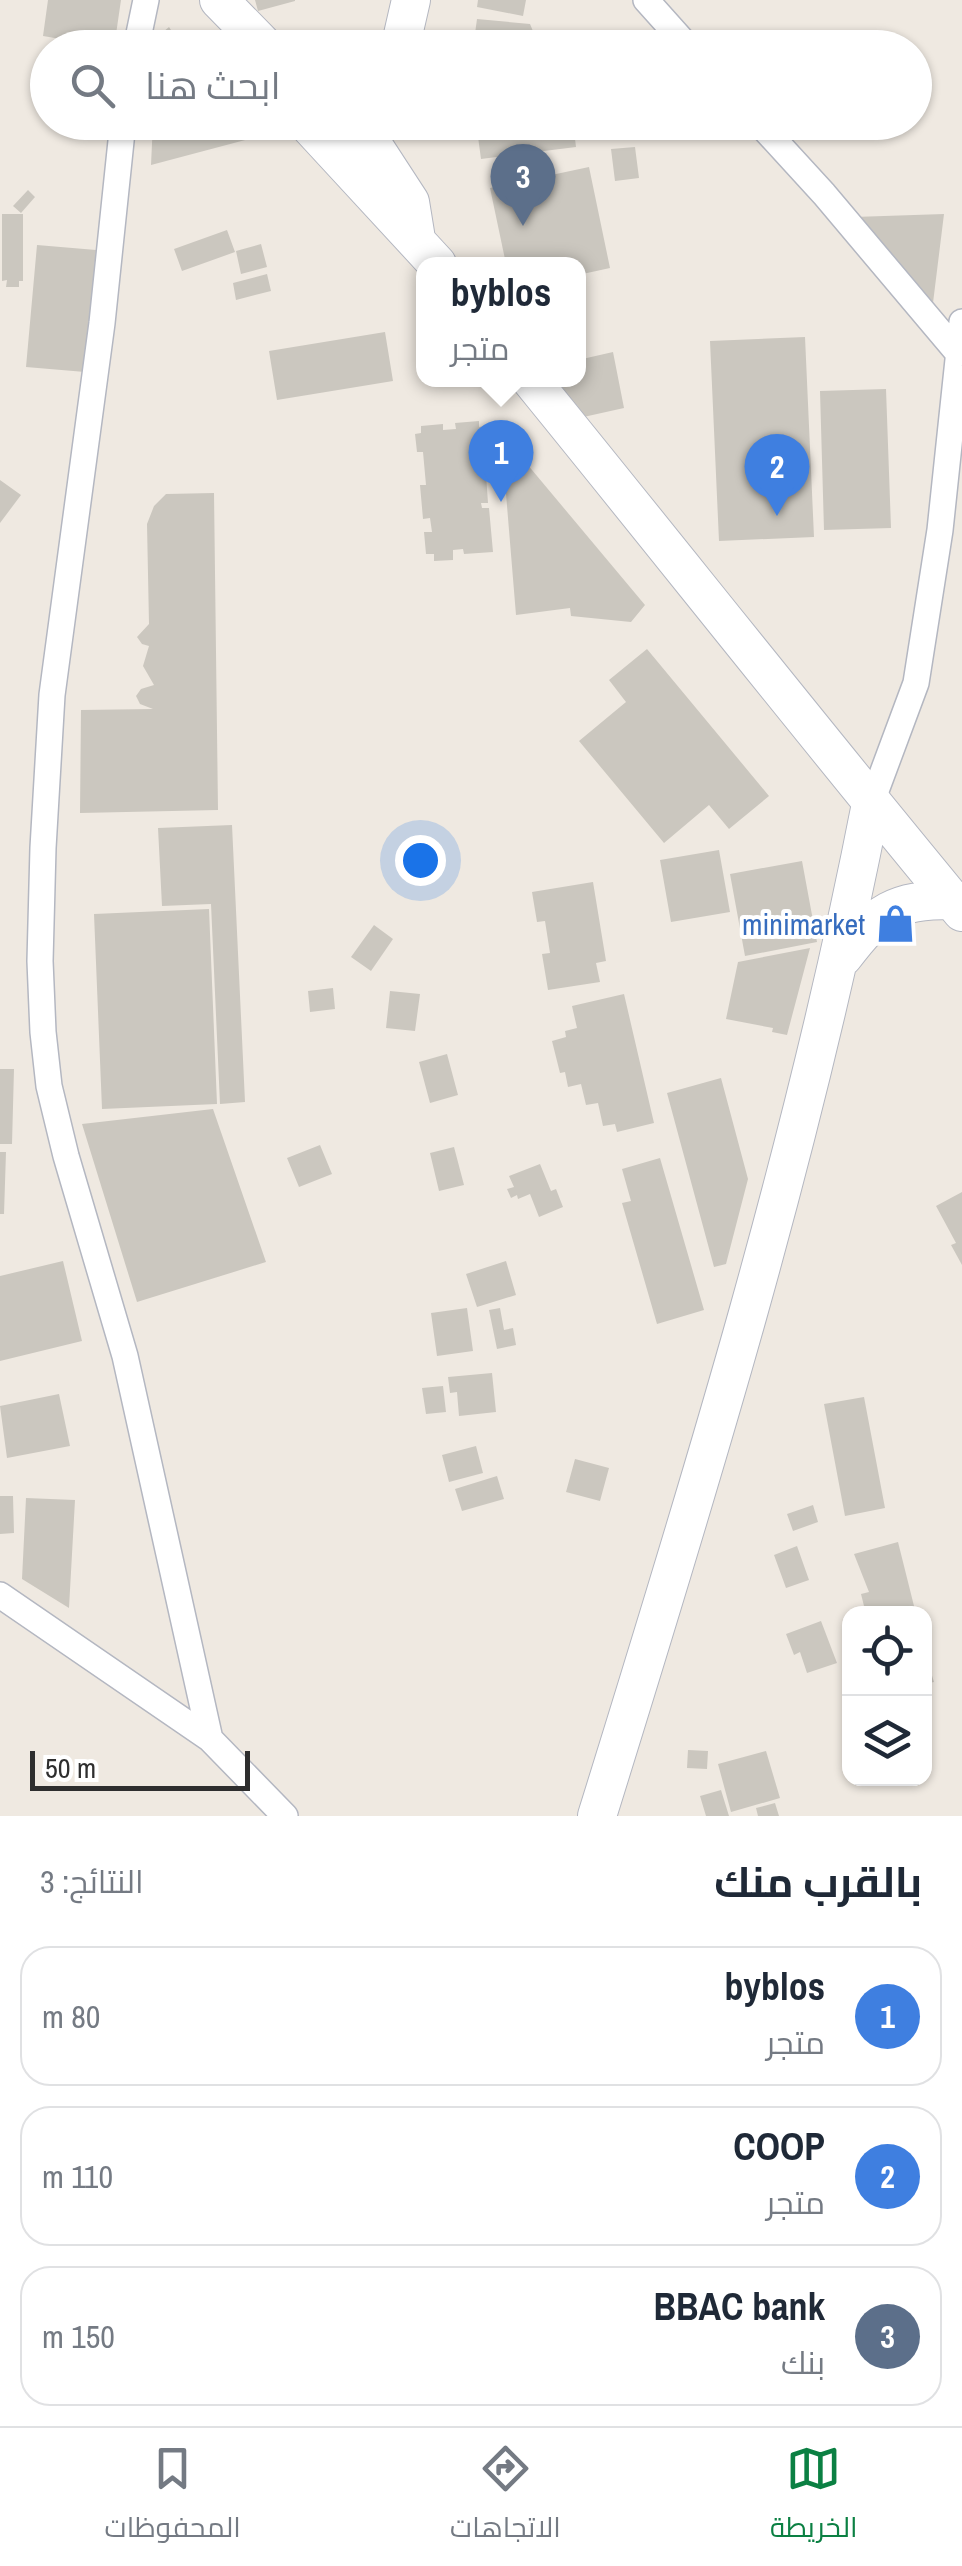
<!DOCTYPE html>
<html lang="ar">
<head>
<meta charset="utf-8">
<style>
  body { margin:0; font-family:"Archivo Narrow",Cairo,sans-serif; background:#f2f2f3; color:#1f2937; direction:rtl }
  .controls { position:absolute; right:30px; bottom:30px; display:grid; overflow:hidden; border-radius:20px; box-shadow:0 2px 8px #0004 }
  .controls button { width:90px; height:90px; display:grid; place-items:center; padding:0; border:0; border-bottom:2px solid #e0e1e3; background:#fff; color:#1f2937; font:50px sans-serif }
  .scale { position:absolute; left:30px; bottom:25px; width:220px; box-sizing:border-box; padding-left:10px; border:5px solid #2e2e2e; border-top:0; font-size:28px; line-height:35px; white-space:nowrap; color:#2e2e2e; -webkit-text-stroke:8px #fff; paint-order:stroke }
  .you { position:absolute; left:420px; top:860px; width:35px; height:35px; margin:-25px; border:8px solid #fff; border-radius:50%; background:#1a73e8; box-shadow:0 0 0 15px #1a73e833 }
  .badge { display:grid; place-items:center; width:65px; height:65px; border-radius:50%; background:#0b8043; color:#fff; font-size:32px; font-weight:700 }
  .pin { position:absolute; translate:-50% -82px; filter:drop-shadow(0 2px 5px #0008) }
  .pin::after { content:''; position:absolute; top:52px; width:35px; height:30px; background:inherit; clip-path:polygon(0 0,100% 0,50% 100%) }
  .popup { position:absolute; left:416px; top:257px; width:170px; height:130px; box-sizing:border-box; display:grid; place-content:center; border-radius:20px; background:#fff; filter:drop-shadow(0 2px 8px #0005); font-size:32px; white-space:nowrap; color:#747a83 }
  .popup b { font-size:38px; color:#1f2937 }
  .popup::after { content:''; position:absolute; left:50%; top:100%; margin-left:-20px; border:20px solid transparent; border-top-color:#fff }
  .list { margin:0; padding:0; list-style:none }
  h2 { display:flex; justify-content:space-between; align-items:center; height:130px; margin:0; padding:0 40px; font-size:42px }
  h2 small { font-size:32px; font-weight:400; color:#747a83 }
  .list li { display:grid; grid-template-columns:65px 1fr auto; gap:30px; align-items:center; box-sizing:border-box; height:140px; margin:0 20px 20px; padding:0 20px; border:2px solid #e0e1e3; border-radius:30px }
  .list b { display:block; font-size:38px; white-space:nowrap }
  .list p { margin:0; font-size:32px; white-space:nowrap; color:#747a83 }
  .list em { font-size:32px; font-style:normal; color:#747a83 }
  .icon { flex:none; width:55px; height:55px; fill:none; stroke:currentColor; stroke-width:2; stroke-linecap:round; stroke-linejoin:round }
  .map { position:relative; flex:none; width:962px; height:1816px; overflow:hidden; direction:ltr }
  .search { position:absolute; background:#fff; box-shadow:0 2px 8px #0004; left:30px; right:30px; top:30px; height:110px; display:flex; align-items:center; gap:25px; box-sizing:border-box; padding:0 35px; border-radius:55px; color:#747a83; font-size:38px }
  .sheet { height:610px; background:#fff }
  nav { display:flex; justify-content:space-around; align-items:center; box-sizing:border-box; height:140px; border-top:2px solid #e0e1e3; background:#fff; font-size:28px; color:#747a83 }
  nav a { display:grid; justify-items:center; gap:5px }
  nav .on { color:#0b8043 }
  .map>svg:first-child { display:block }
</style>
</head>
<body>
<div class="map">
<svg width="962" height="1816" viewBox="0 0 962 1816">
  <rect width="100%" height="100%" fill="#efe9e1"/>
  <path fill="#cbc7bf" d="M48,0H121L114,48L43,36Z
    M255,0H295V1L258,11Z
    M478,0H526L523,16L477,7Z
    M477,19L530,24L540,48H473Z
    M169,27L183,48H156L157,37Z
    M153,122H237L249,139L151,165Z
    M476,122H573L576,147L481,159Z
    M635,147L639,178L615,181L611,149Z
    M589,167L610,268L578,275V264H506L490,188Z
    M28,190L35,197L21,213L13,206Z
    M2,214H23V281H19V287H6L7,280L2,281Z
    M944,214L932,311L854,217Z
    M227,230L235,252L182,271L174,249Z
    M261,244L267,267L241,274L236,251Z
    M37,245L96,250L85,372L26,367Z
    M267,274L271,291L236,300L233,283Z
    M385,332L393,381L277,400L269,351Z
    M805,337L814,537L719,541L710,341Z
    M613,352L624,408L579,418L577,405L570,406L560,380H578V360Z
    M886,389L891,528L824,530L820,391Z
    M479,421V427L485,426L487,446H484L488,503H481L482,508H489L493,552L464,554L463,549L453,550V560L434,561V554H426L424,532H432L430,518L423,519L420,485H426L423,452H417L415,434L421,433V426L443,424V430L456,429L455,423Z
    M501,433L645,605L631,622L571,616L570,608L516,615Z
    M0,480L21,495L0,523Z
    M214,493L218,810L80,813L81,710L153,709L140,704L136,696L141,689L154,685L143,666L149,646L142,644L137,637L149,624L147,524L154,506L166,494Z
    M647,649L769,796L729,829L709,805L664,843L579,741L626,702L609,680Z
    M232,825L245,1102L220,1104L211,904L162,906L158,828Z
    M719,850L730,912L671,922L660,860Z
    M802,861L817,942L745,956L730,874Z
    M593,882L606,961L596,963L600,982L548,990L542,954L550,953L545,921L537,922L532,892Z
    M209,909L217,1104L102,1109L94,914Z
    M374,925L393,939L371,971L351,957Z
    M810,948L787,1035L772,1032L773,1028L726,1019L738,962Z
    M333,988L335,1009L310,1012L308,991Z
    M390,991L420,994L415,1031L386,1028Z
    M624,994L654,1123L617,1132L615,1124L603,1126L598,1103L586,1105L581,1084L568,1087L565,1072L560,1073L552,1041L566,1037L565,1031L577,1028L572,1006Z
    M447,1054L458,1095L430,1103L419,1062Z
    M0,1069H14L12,1144H0Z
    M721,1078L748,1179L726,1264L714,1267L667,1093Z
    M213,1109L266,1262L137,1302L82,1124Z
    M320,1145L332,1174L299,1187L287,1158Z
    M454,1147L464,1185L439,1191L430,1153Z
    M0,1152H6L4,1214H0Z
    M660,1158L704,1310L657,1324L622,1203L631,1201L622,1169Z
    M540,1164L551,1191L556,1189L563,1207L539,1217L530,1194L518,1199L517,1195L511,1198L507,1189L514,1187L509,1176Z
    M962,1192V1265L951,1245L956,1243L936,1206Z
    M63,1261L82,1341L0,1361V1276Z
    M506,1261L516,1295L477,1307L466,1274Z
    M467,1308L473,1351L437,1356L431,1313Z
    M500,1308L504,1330L513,1328L516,1345L497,1349L489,1310Z
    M492,1373L496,1412L459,1416L457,1392L450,1393L448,1377Z
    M443,1386L446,1412L426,1414L422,1388Z
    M59,1394L70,1446L7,1458L0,1406Z
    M864,1397L885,1508L845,1516L824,1404Z
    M476,1446L483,1473L449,1482L442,1455Z
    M575,1459L609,1468L600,1501L566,1492Z
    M497,1476L504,1499L462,1511L455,1489Z
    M0,1496H13L14,1533L0,1534Z
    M26,1498L75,1500L69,1608L22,1579Z
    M813,1505L818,1522L793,1531L787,1514Z
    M898,1542L916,1614H866L861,1594L869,1592L854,1554Z
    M797,1546L809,1580L786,1588L774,1555Z
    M821,1621L837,1663L807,1673L800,1652L794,1655L786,1634Z
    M924,1650L934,1682L924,1684Z
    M688,1750L708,1751L707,1769L687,1768Z
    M766,1751L780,1798L731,1812L718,1764Z
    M721,1790L729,1816H706L700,1796Z
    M775,1803L779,1816H758L756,1808Z"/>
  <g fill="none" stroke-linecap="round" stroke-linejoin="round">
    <defs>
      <path id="minor" d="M646,0L689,48
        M136,48L146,0
        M123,122L102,323L52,695L43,848L40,961L43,1032L49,1086L66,1156L125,1356L210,1739
        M758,122L824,194L958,353
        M871,804L916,683L940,530L962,322
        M0,1595L210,1739L285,1816"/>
      <path id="secondary" d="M219,0L266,48
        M400,48L411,0
        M306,122L437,264
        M351,122L369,139L410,202L416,239
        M531,380C675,557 816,736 962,912
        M843,957C878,911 894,900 952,900
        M597,1816C701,1482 804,1148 871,804"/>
    </defs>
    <use href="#minor" stroke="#b4b7c1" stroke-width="28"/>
    <use href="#secondary" stroke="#b4b7c1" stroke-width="40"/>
    <use href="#minor" stroke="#fff" stroke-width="25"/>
    <use href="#secondary" stroke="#fff" stroke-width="38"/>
  </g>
  <defs>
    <symbol id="shop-bare" viewBox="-9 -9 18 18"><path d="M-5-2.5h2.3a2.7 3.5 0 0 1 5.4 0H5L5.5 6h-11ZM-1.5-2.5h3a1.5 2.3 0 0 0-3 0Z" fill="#3f7fe0" stroke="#fff" stroke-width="2.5" paint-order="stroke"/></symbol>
  </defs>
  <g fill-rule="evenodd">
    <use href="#shop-bare" x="868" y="896" width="55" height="55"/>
  </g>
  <g text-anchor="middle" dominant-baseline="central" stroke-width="8" stroke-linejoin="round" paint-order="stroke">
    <g font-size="30" fill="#366cbe" stroke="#fff" text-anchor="end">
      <text x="865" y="924">minimarket</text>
    </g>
  </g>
</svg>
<div class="controls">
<button><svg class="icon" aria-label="locate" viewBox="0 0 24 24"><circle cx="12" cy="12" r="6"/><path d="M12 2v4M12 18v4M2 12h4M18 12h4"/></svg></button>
<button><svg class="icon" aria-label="layers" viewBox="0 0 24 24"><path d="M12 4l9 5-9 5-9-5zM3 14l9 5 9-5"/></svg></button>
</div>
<div class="scale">50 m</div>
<div class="you"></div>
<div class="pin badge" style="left:501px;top:502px;background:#3f7fe0">1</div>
<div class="popup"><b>byblos</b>متجر</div>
<div class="pin badge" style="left:777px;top:516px;background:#3f7fe0">2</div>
<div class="pin badge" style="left:523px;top:226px;background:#5c6f8a">3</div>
<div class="search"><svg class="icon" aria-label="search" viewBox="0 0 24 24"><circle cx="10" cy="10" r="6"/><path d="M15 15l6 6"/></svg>ابحث هنا</div>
</div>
<section class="sheet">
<h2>بالقرب منك<small>النتائج: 3</small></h2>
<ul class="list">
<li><span class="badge" style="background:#3f7fe0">1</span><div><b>byblos</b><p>متجر</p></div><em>80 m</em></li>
<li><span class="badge" style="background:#3f7fe0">2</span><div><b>COOP</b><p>متجر</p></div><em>110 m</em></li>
<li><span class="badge" style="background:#5c6f8a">3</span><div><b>BBAC bank</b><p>بنك</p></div><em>150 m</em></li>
</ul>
</section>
<nav>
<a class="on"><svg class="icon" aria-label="map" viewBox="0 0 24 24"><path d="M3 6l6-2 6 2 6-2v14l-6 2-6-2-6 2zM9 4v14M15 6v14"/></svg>الخريطة</a>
<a><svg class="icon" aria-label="directions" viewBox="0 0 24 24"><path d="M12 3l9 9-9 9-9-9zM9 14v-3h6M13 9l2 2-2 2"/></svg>الاتجاهات</a>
<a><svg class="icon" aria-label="saved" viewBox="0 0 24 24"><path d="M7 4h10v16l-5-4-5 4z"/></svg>المحفوظات</a>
</nav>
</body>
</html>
